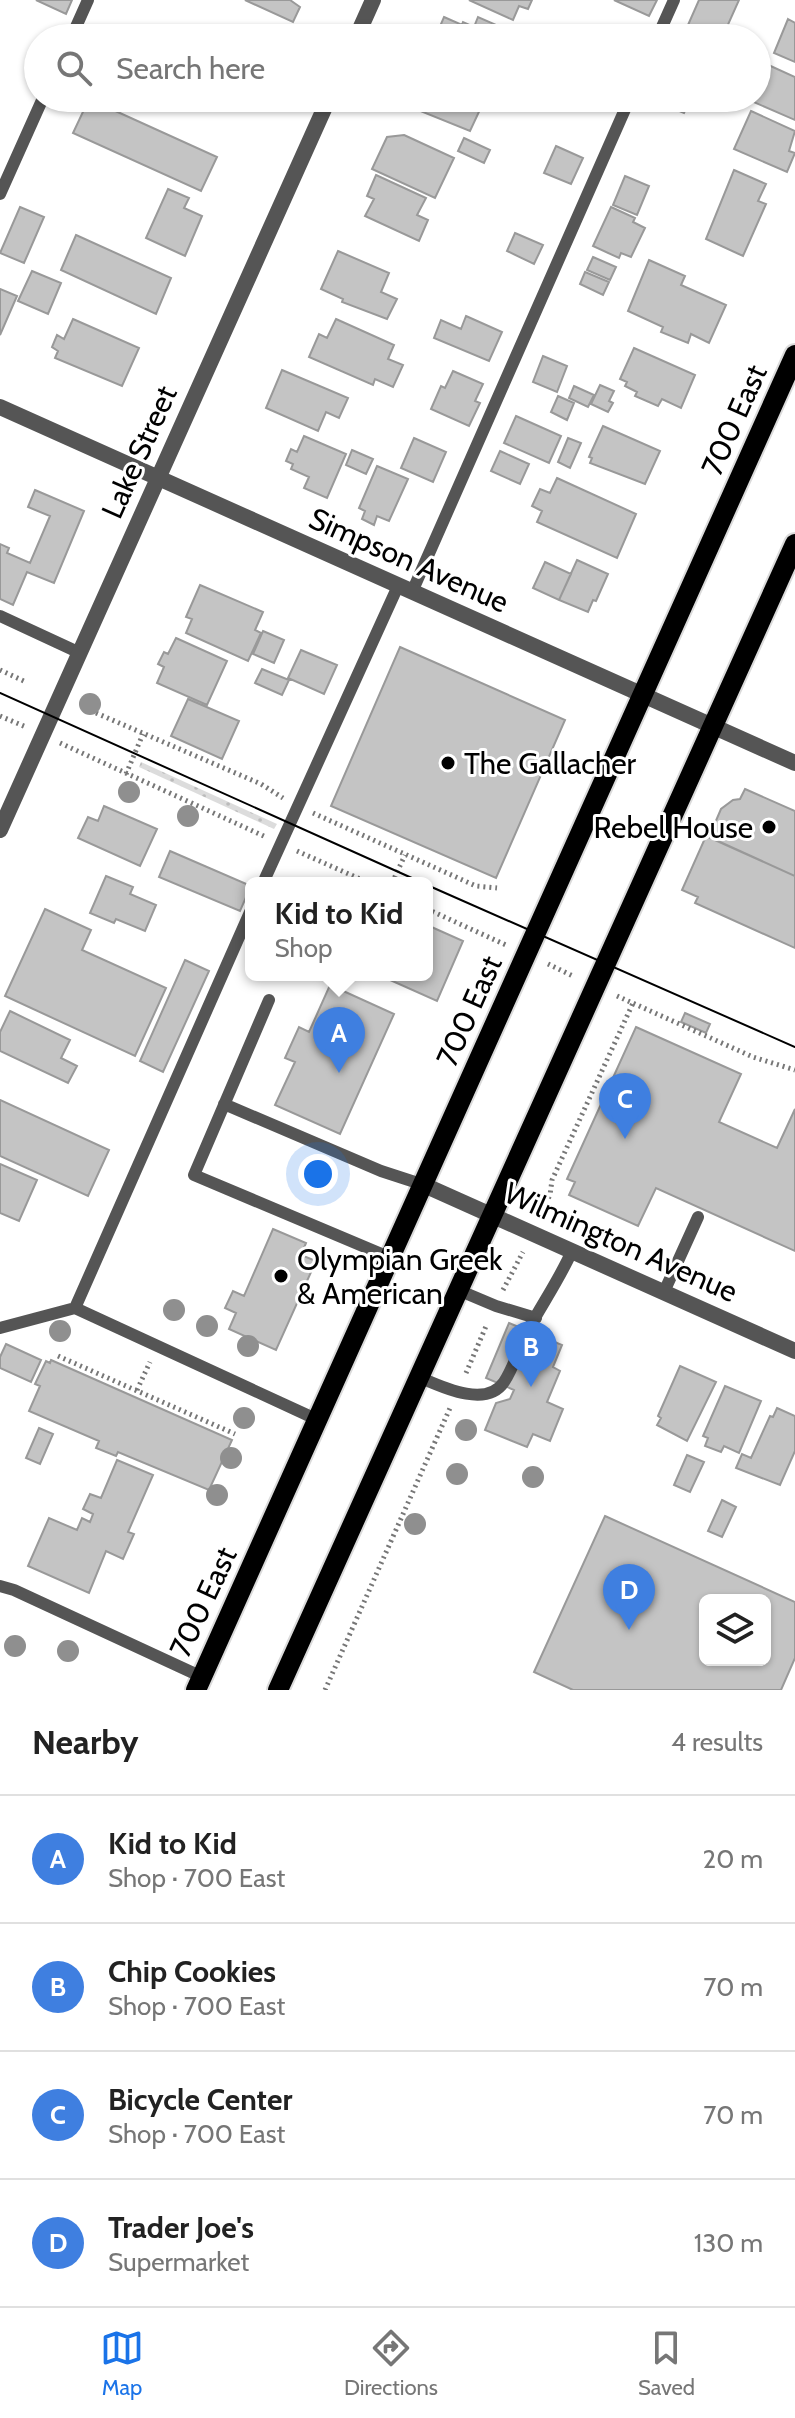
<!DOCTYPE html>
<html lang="en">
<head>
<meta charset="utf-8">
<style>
  body { margin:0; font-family:Cabin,sans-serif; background:#f6f6f6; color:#222 }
  .controls { position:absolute; right:24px; bottom:24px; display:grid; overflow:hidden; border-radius:12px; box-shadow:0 2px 6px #0004 }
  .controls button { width:72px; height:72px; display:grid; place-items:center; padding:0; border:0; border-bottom:2px solid #e0e0e0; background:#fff; color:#222; font:40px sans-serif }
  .you { position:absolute; left:318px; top:1174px; width:28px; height:28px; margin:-20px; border:6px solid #fff; border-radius:50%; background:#1a73e8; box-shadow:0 0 0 12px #1a73e833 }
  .badge { display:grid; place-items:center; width:52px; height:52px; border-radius:50%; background:#1a73e8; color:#fff; font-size:26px; font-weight:700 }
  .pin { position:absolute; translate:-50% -66px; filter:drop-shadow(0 2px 4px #0008) }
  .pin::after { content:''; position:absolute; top:42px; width:28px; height:24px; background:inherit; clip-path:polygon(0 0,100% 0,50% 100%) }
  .popup { position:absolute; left:245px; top:877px; width:188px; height:104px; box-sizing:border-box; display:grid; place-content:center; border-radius:12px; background:#fff; filter:drop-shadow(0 2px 6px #0005); font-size:26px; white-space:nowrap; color:#767676 }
  .popup b { font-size:30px; color:#222 }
  .popup::after { content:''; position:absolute; left:50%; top:100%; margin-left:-16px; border:16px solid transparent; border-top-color:#fff }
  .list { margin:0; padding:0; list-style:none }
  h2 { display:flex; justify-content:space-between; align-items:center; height:104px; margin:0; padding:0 32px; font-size:34px }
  h2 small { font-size:26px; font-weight:400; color:#767676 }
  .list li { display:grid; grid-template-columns:52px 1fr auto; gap:24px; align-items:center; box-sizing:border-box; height:128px; padding:0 32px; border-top:2px solid #e0e0e0 }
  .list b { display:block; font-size:30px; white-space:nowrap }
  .list p { margin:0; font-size:26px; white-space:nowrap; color:#767676 }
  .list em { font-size:26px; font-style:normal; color:#767676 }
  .icon { flex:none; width:44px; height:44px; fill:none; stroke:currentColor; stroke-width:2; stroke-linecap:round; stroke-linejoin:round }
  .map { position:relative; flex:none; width:795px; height:1690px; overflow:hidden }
  .search { position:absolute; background:#fff; box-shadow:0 2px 6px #0004; left:24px; right:24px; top:24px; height:88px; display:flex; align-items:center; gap:20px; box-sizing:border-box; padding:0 28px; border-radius:44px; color:#767676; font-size:30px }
  .sheet { height:616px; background:#fff }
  nav { display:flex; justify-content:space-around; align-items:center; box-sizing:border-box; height:112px; border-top:2px solid #e0e0e0; background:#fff; font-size:22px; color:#767676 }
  nav a { display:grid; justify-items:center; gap:4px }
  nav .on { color:#1a73e8 }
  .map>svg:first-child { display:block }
</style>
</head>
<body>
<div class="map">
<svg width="795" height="1690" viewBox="0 0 795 1690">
  <defs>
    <pattern id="garden-dots" width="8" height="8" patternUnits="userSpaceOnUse" patternTransform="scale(2)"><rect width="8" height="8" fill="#dcdcdc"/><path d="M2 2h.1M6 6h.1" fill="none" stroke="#bbb" stroke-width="1.8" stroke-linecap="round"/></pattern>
  </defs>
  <rect width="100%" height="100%" fill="#fff"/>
  <path fill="url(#garden-dots)" d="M141,762L277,824L274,829L139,767Z"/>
  <path fill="#c4c4c4" stroke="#999" stroke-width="2" fill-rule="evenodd" d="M36,0H72L66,14Z
    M245,0H290L300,7L293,22Z
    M469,0H532L528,9L519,6L513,20Z
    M614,0H657L649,16Z
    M699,0H739L722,38L688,25Z
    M444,17L462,25L463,22L474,27L478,17L510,31L506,38H435Z
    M788,19L795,23V62L774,53Z
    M599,27L623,38H594Z
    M764,63L795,77V120L749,100L757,98V80Z
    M411,98H476L484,101L470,131L408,106Z
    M656,98H691L684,113L655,101Z
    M89,99L217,157L201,191L73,133Z
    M751,111L795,131L789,151L795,153L787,172L734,149Z
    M404,135L454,158L435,198L372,169L387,137Z
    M464,138L490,150L484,163L458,151Z
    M556,146L583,158L571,184L544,173Z
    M734,170L766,184L758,201L766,204L743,256L706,239Z
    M376,175L426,198L417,215L428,220L419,241L365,216L374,199L367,196Z
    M625,176L649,186L637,215L613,205Z
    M168,189L189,198L184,208L202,216L185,256L146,238Z
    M20,207L44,217L24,263L0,253Z
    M611,207L635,218L633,222L645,228L631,257L621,253L619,258L593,246Z
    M515,233L543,245L534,264L507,251Z
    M76,235L171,278L156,314L61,270Z
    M338,251L389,273L381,292L397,299L387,319L342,302L343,299L321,289Z
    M593,257L616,267L610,280L587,270Z
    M649,260L685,276L681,285L726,305L709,343L691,334L688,343L661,332L663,327L628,311Z
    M32,271L61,283L48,314L18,301Z
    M585,272L609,282L603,295L580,284Z
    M0,289L17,296L0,335Z
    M466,316L502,332L489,361L434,338L441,320L461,329Z
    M73,319L139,348L122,386L55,358L58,351L52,347L57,335L64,339Z
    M336,319L394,345L388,359L403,365L393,387L375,379L373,385L309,357L319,334L327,338Z
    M634,348L695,375L681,408L662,399L658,406L635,396L637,392L625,386L627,382L620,379Z
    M543,356L567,366L557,392L533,382Z
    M282,370L348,398L339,418L326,412L318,431L266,408Z
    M453,371L483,384L475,401L480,403L469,426L431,409L441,386L445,388Z
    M600,385L614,391L609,401L613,403L608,412L591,404Z
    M574,386L594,395L588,407L569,398Z
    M558,396L574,403L567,420L551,412Z
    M516,416L561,436L549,463L504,443Z
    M603,426L660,451L645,484L590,463L592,458L589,457Z
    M304,436L346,454L327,498L304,488L309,477L291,469L293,464L286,461L291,449L297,452Z
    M414,438L446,452L433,482L401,468Z
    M568,438L581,443L570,468L558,462Z
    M352,450L373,459L366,474L346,465Z
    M500,451L529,464L520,484L491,471Z
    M377,466L408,479L389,521L377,516L374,525L362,519L365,511L359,508Z
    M557,478L636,514L617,558L537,522L542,511L532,506L540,489L550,493Z
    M35,490L84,511L54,583L27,572L13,605L0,599V544L9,548L7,553L30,563L50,516L28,507Z
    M577,560L608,574L596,601L593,600L588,612L559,600Z
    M545,562L571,574L559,600L533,588Z
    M200,585L263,612L255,630L261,633L248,661L186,633L192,619L186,617Z
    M263,631L284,640L274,663L253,654Z
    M176,638L227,661L207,705L157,683L164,667L158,664L164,652L168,654Z
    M400,647L565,720L496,878L331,806Z
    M301,650L337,665L324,694L288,678Z
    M262,669L289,680L282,695L255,683Z
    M188,699L239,721L222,759L171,736Z
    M745,789L795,811V876L709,837L721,809L733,800L740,799Z
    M104,806L157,829L140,866L78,838L88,817L98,821Z
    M706,836L795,876V948L695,903L698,897L682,890Z
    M170,851L251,886L240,911L159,877Z
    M106,876L133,887L130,894L156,905L145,931L116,919L114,923L90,913Z
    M45,909L91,930L82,950L166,988L135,1056L5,996Z
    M427,925L463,941L437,1001L379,975H427Z
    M185,960L209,971L163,1072L140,1061Z
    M330,985L394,1014L340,1134L275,1105L295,1062L285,1058L299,1027L309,1032Z
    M10,1011L70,1040L61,1058L77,1066L68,1083L0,1051V1032Z
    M685,1013L710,1024L706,1033L681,1022Z
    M636,1027L741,1074L719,1122L777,1148L795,1109V1251L656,1188L638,1226L569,1195L575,1182L567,1179Z
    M0,1100L109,1150L88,1196L0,1156Z
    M0,1164L37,1180L19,1221L0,1213Z
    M273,1229L306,1243L301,1255L316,1261L276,1350L229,1329L236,1313L225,1308L233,1291L244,1296Z
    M509,1323L562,1345L553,1367L560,1371L547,1402L563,1409L550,1441L533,1434L527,1447L485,1430L496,1403L510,1399L514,1390L486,1378Z
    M6,1344L41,1360L31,1382L0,1368V1357Z
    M51,1360L232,1440L209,1490L118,1452L116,1456L96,1448L99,1441L29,1411L40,1386L35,1384L46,1361L50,1363Z
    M680,1366L716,1382L687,1441L657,1425L661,1418L658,1416Z
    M725,1386L761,1401L739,1453L724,1446L721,1452L705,1446L708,1438L703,1436Z
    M777,1408L795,1416V1451L780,1485L736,1468L742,1454L751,1458L770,1416L773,1417Z
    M39,1428L53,1434L40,1464L26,1458Z
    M687,1455L704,1462L690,1492L674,1485Z
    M117,1460L153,1475L128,1532L134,1534L123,1559L106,1551L89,1593L28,1566L49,1518L77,1530L82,1518L90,1522L93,1514L83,1509L90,1494L101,1498Z
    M722,1500L736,1507L722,1537L708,1531Z
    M605,1516L795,1602V1658L781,1690H573L534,1672ZM705,1600H765V1660H705Z"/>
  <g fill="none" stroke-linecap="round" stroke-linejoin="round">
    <defs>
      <path id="primary" d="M196,1690L795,355
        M278,1690L795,544"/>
    </defs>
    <use href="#primary" stroke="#dbdbdb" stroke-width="24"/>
    <path stroke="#777" stroke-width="5" stroke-dasharray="2 4" stroke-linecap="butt" d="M0,670L26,682
      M96,713L261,784L283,798
      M0,716L26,727
      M60,743L266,837
      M126,774L143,734
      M313,813L476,886L497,888
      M297,851L369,883
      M392,883L405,855
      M427,909L506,945
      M548,964L575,977
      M617,996L753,1057L795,1070
      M540,1214L550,1195L552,1180L633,1003
      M503,1290L523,1252
      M58,1356L235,1434
      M466,1373L487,1324
      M137,1390L150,1362
      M325,1690L450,1408"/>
    <path stroke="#555" stroke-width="12" d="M71,38L88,0
      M657,38L674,0
      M0,194L43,98
      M412,592L630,98
      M0,616L80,653
      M263,883L398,586
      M269,1000L194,1175L391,1258
      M224,1104L381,1171L424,1185
      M458,1290L496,1306L536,1318
      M664,1292L698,1217
      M75,1308L251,910
      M0,1328L75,1308L318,1420
      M419,1377C440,1386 486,1409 504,1382C514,1367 519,1348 527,1332C542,1304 559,1280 572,1251
      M0,1586L14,1590L202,1677"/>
    <path stroke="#555" stroke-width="16" d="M356,38L373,0
      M0,407L795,763
      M0,830L329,98
      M424,1185L795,1351"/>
    <use href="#primary" stroke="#000" stroke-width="20"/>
    <path stroke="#000" stroke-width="2" d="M0,693L423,883
      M427,885L795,1047"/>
  </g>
  <g fill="#8f8f8f">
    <circle cx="90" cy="704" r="11"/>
    <circle cx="129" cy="792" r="11"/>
    <circle cx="188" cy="816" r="11"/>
    <circle cx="174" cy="1310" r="11"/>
    <circle cx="207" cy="1326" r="11"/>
    <circle cx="60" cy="1331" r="11"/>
    <circle cx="248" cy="1346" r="11"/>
    <circle cx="244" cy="1418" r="11"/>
    <circle cx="466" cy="1430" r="11"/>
    <circle cx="231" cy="1458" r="11"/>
    <circle cx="457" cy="1474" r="11"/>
    <circle cx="533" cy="1477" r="11"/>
    <circle cx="217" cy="1495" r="11"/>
    <circle cx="415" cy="1524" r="11"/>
    <circle cx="15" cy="1646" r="11"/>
    <circle cx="68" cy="1651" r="11"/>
  </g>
  <g fill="#000" stroke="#fff" stroke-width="3">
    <circle cx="448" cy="763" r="8"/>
    <circle cx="769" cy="827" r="8"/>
    <circle cx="281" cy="1276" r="8"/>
  </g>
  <g text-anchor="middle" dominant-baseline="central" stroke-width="6" stroke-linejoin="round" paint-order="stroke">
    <g font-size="30" fill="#000" stroke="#fff">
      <text transform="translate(734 420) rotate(-66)">700 East</text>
      <text transform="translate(139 452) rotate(-66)">Lake Street</text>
      <text transform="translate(409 560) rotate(24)">Simpson Avenue</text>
      <text transform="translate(469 1011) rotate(-66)">700 East</text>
      <text transform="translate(621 1242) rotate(24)">Wilmington Avenue</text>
      <text transform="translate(203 1602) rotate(-65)">700 East</text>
    </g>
    <g font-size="30" fill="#000" stroke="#fff" text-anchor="start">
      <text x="464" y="763">The Gallacher</text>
      <text x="753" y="827" text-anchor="end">Rebel House</text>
      <text x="297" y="1259">Olympian Greek<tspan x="297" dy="34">&amp; American</tspan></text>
    </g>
  </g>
</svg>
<div class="controls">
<button><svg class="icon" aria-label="layers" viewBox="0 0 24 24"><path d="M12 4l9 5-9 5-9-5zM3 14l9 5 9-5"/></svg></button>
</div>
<div class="you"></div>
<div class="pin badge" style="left:339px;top:1073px;background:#3f7fe0">A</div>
<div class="popup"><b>Kid to Kid</b>Shop</div>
<div class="pin badge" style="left:531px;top:1387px;background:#3f7fe0">B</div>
<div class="pin badge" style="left:625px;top:1139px;background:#3f7fe0">C</div>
<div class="pin badge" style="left:629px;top:1630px;background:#3f7fe0">D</div>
<div class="search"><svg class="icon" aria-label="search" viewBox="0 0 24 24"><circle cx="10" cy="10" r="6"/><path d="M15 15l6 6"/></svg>Search here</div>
</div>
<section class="sheet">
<h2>Nearby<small>4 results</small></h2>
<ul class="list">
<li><span class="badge" style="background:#3f7fe0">A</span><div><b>Kid to Kid</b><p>Shop · 700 East</p></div><em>20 m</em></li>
<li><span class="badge" style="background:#3f7fe0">B</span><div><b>Chip Cookies</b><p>Shop · 700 East</p></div><em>70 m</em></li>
<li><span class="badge" style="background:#3f7fe0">C</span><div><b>Bicycle Center</b><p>Shop · 700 East</p></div><em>70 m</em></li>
<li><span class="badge" style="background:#3f7fe0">D</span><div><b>Trader Joe's</b><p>Supermarket</p></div><em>130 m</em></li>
</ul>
</section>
<nav>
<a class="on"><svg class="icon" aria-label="map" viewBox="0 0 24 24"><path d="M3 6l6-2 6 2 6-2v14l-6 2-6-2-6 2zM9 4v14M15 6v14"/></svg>Map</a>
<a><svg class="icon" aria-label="directions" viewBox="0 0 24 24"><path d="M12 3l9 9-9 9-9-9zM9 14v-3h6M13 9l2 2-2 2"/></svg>Directions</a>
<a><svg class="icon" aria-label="saved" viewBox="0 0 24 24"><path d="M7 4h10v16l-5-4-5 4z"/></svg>Saved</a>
</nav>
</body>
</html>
